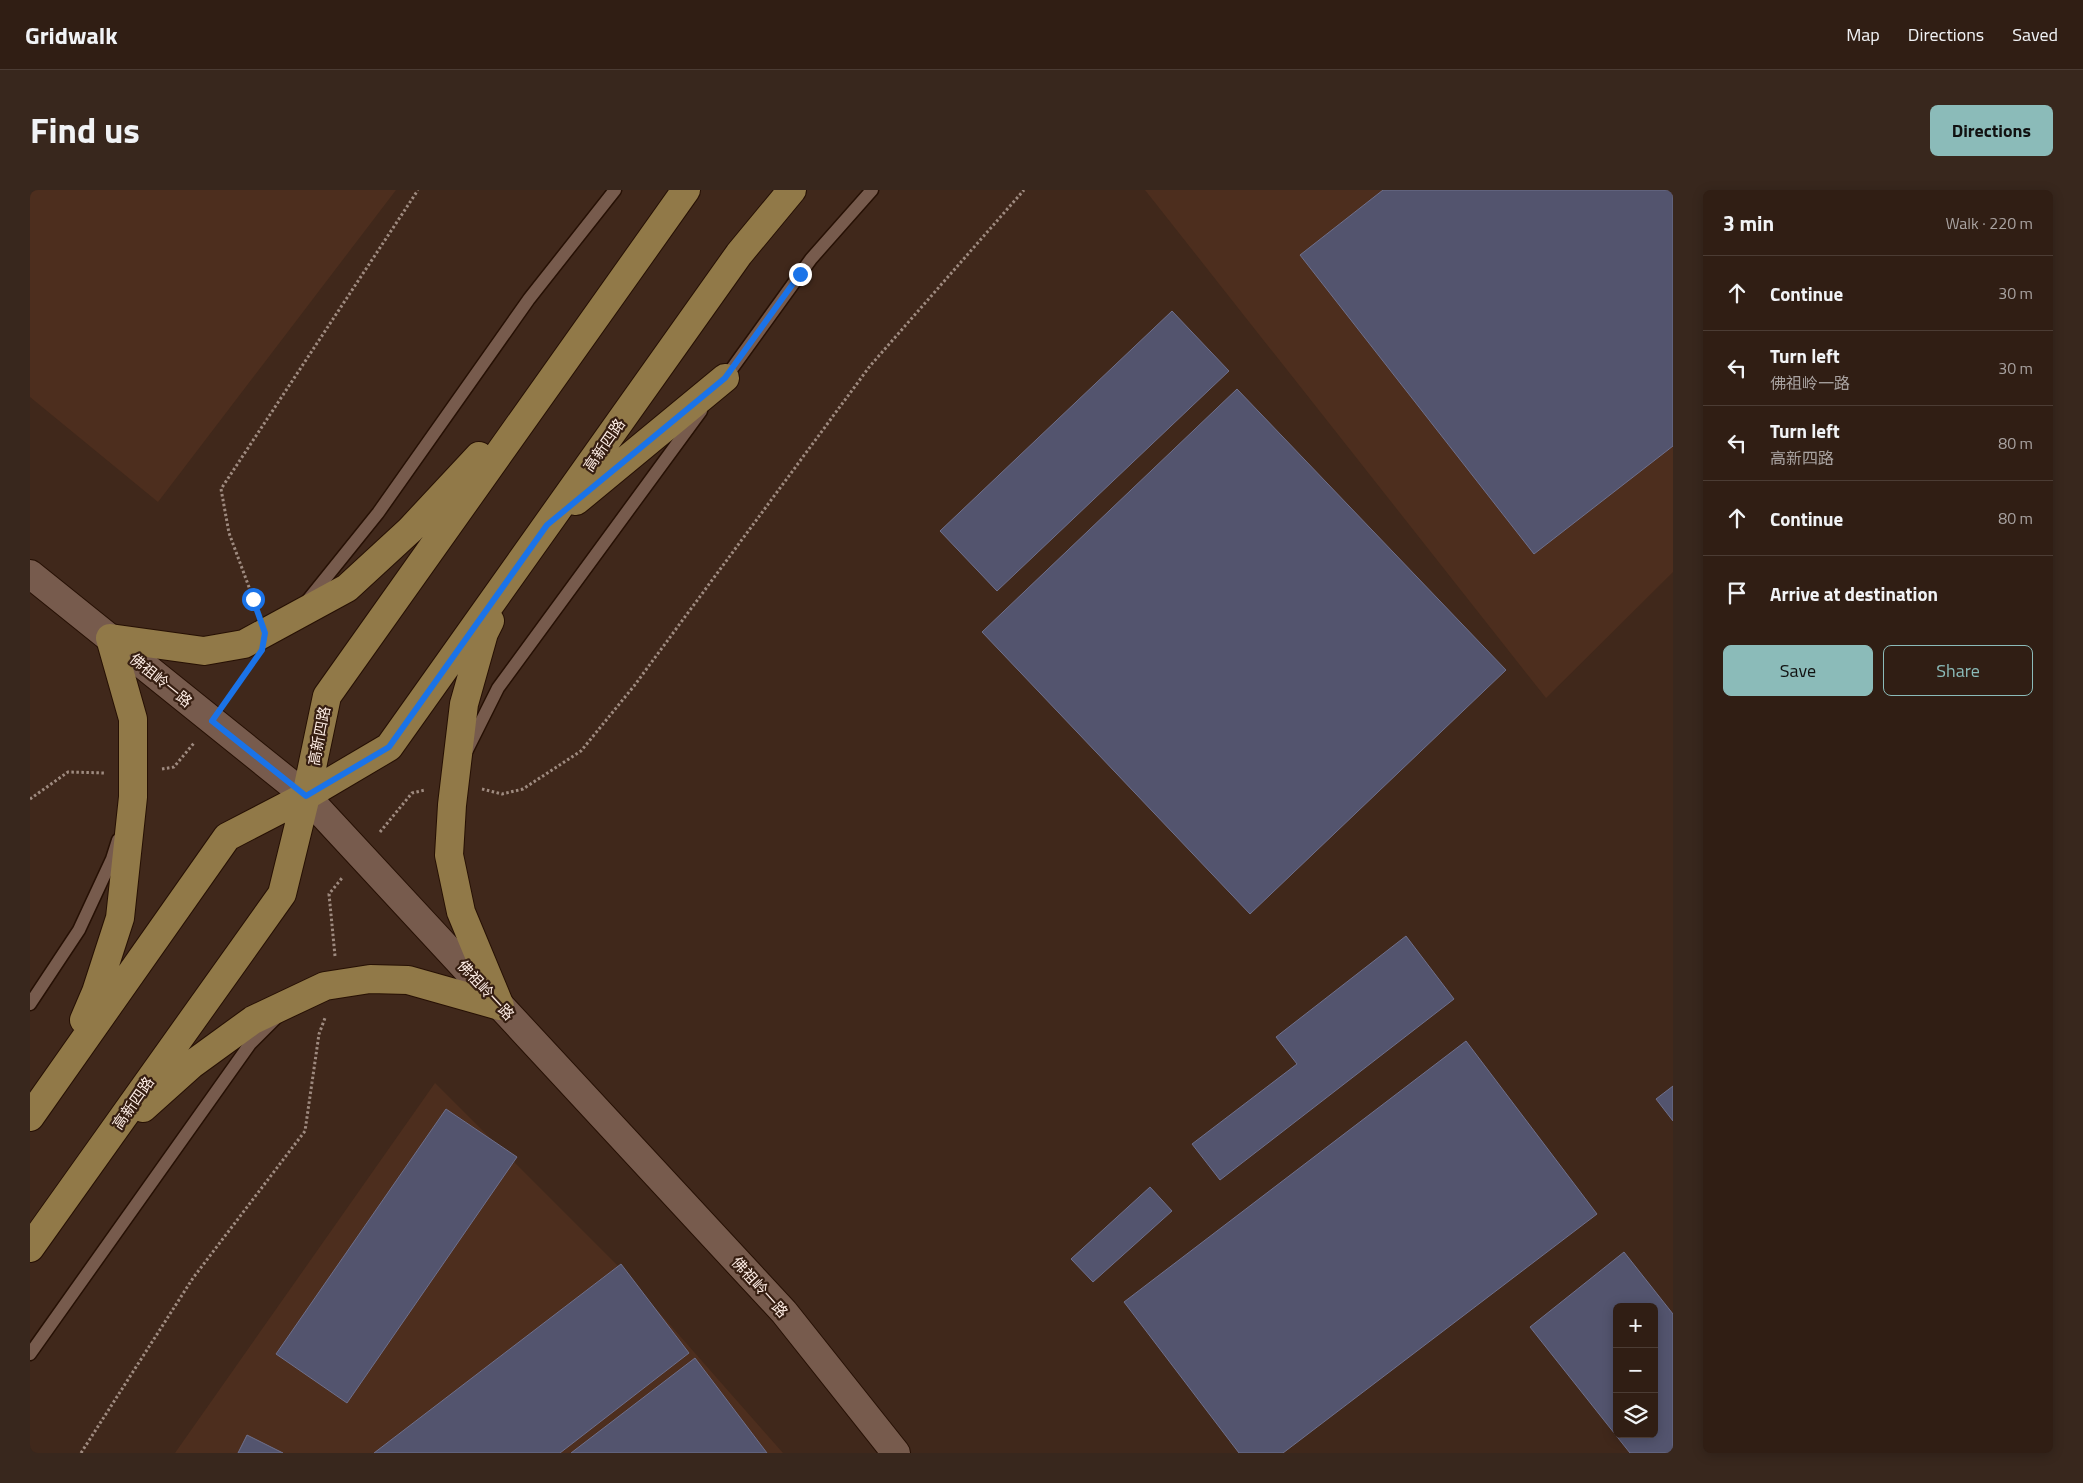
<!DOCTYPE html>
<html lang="en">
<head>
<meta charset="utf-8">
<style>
  body { margin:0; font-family:"Titillium Web","Noto Sans SC",sans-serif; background:#38271d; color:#f1f3f6 }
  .controls { position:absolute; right:15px; bottom:15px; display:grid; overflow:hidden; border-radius:8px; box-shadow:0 2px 12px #0003 }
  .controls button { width:45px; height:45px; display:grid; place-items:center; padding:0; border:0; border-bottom:1px solid #4b3c34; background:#301e14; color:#f1f3f6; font:25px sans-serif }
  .stop { position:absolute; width:15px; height:15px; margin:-11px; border:4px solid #1a73e8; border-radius:50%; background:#fff }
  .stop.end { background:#1a73e8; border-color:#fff; box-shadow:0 1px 5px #0008 }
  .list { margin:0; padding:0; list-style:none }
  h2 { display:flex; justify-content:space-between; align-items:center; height:65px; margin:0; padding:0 20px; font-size:21px }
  h2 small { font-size:16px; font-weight:400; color:#a8a2a0 }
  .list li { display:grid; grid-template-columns:32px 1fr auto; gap:15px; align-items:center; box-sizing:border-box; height:75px; padding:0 20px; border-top:1px solid #4b3c34 }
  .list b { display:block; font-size:19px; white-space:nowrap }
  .list p { margin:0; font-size:16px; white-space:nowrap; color:#a8a2a0 }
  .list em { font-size:16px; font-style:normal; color:#a8a2a0 }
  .actions { display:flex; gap:10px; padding:15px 20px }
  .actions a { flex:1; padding:11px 0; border:1px solid #8bbbb9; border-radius:8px; text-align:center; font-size:18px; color:#8bbbb9 }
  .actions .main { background:#8bbbb9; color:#111 }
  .icon { flex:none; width:28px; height:28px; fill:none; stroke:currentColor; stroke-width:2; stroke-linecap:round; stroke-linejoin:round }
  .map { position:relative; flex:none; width:1643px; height:1263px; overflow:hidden; border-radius:8px }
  header { display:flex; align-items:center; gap:30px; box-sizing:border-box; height:70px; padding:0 25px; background:#301e14; border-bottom:1px solid #4b3c34 }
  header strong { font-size:24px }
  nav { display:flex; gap:28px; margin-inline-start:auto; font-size:18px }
  .intro { display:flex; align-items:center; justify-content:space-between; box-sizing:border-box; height:120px; padding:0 30px }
  h1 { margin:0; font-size:35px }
  .button { padding:12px 22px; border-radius:8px; background:#8bbbb9; color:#111; font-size:18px; font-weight:700 }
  main { display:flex; gap:30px; padding:0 30px }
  aside { flex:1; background:#301e14; border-radius:8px; box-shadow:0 2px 12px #0003 }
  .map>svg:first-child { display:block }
</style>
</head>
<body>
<header>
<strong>Gridwalk</strong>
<nav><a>Map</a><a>Directions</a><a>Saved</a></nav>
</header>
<div class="intro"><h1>Find us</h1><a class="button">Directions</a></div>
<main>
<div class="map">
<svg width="1643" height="1263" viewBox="0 0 1643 1263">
  <rect width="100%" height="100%" fill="#40281b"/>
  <path fill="#4d2e1e" d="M0,0H366L128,312L0,207Z
    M1115,0H1643V382L1516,508Z
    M405,893L590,1078L753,1263H145Z"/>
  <path fill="#53546e" stroke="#6f708c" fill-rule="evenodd" d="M1353,0H1643V256L1504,364L1270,65Z
    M1142,121L1199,181L967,401L910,341Z
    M1207,199L1476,480L1220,724L952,442Z
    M1376,746L1424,809L1190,990L1162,954L1267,874L1246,847Z
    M1436,851L1567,1024L1253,1263H1209L1094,1112Z
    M1643,896V931L1626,909Z
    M416,919L487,967L317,1213L246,1164Z
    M1120,997L1142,1021L1063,1092L1041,1069Z
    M1594,1062L1643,1124V1261L1641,1263H1600L1500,1137ZM1587,1117H1624V1244H1587Z
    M591,1074L659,1163L530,1263H344Z
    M665,1168L737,1263H541Z
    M217,1245L253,1263H208Z"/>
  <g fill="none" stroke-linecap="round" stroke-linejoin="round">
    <defs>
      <path id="service" d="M693,191L781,69L842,0
        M278,410L348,323L499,109L585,0
        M437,560L468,498L671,221
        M0,814L49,740L82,669L88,650
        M0,1164L220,854L247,827"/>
      <path id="tertiary" d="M0,384L276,606L754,1122L866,1263"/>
      <path id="primary" d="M546,311L695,188
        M54,830L66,802L90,728L103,607V529L80,448L174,461L214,454L317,398L380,340L449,266
        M113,918L161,875L223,830L295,796L340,789L378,790L470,816L431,722L419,665L422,615L434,514L454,443L460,431
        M0,927L197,647L276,606L297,506L656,0
        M0,1058L252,704L276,606L359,557L709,64L762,0"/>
    </defs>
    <use href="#service" stroke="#261004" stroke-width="15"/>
    <use href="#tertiary" stroke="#261004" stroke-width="30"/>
    <use href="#primary" stroke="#261004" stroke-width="30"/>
    <path stroke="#9f8b80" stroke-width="3" stroke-dasharray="2.5 2.5" stroke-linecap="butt" d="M226,416L199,343L191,299L388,0
      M198,508L216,483
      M132,579L144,577L164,553
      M452,599L472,604L493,599L551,561L604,496L840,176L994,0
      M0,609L38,582L76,583
      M350,642L382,603L395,600
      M305,766L299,704L312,688
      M51,1263L163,1088L275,941L289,844L295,828"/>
    <use href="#service" stroke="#775b4d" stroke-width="12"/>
    <use href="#tertiary" stroke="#775b4d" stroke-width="28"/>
    <use href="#primary" stroke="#917948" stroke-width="28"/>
  </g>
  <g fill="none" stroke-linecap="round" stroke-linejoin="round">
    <path stroke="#1a73e8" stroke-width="6" d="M223,409L235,443L232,460L182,531L276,606L359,557L517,335L695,188L770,84"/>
  </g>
  <g text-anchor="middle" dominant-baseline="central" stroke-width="4.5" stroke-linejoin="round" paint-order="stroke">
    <g font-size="15" fill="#fcebe3" stroke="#361e11">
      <text transform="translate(574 255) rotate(-55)">高新四路</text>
      <text transform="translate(131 490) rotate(39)">佛祖岭一路</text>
      <text transform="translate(289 546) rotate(-79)">高新四路</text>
      <text transform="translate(456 800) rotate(47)">佛祖岭一路</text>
      <text transform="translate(103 913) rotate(-55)">高新四路</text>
      <text transform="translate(730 1097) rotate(48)">佛祖岭一路</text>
    </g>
  </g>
</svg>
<div class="controls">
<button>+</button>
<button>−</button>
<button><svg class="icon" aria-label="layers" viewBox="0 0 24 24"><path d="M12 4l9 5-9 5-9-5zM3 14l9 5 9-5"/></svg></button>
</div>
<div class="stop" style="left:223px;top:409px"></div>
<div class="stop end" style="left:770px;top:84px"></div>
</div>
<aside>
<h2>3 min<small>Walk · 220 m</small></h2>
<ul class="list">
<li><svg class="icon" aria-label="ahead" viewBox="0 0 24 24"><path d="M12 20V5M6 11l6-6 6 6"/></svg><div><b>Continue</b></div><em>30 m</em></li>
<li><svg class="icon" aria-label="left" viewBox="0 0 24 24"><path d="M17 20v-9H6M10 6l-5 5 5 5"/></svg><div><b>Turn left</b><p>佛祖岭一路</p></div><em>30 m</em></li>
<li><svg class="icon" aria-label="left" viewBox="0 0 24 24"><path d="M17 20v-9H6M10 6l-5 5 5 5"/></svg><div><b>Turn left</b><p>高新四路</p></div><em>80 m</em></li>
<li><svg class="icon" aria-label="ahead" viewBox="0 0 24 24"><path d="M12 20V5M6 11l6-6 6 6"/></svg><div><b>Continue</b></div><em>80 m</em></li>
<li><svg class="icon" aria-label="arrive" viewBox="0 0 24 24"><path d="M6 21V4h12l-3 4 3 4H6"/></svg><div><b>Arrive at destination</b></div></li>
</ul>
<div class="actions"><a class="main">Save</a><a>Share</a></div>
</aside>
</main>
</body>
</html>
